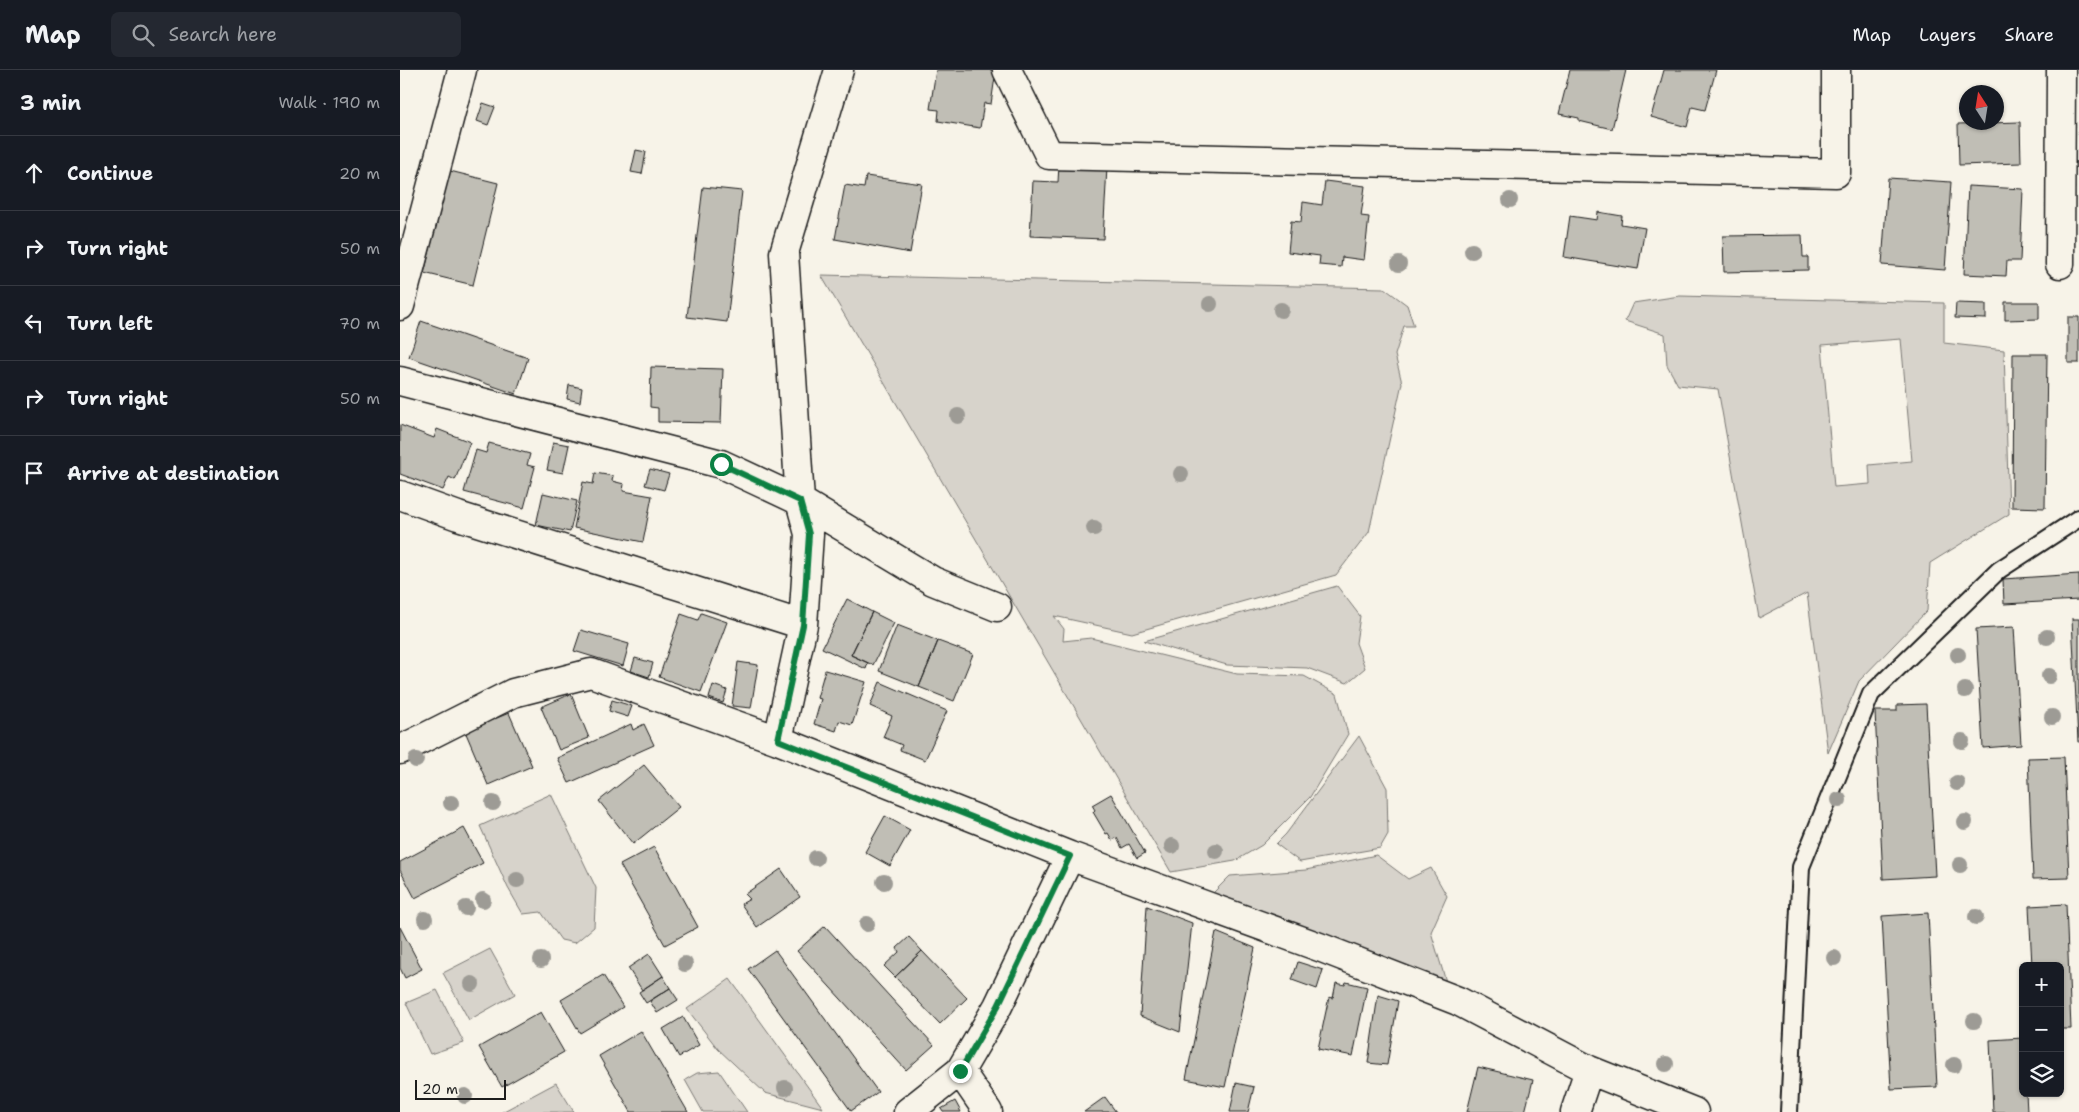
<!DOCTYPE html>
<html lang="en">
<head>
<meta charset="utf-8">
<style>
  body { margin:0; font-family:"Shantell Sans",sans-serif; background:#242831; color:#f1f3f6 }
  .controls { position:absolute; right:15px; bottom:15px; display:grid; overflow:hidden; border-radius:8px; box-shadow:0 1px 4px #0004 }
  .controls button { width:45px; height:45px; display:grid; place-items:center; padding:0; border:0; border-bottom:1px solid #363941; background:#171b24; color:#f1f3f6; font:25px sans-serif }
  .compass { position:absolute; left:1559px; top:15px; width:45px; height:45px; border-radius:50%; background:#171b24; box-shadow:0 1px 4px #0004; rotate:348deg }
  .scale { position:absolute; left:15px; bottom:12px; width:91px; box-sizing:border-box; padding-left:5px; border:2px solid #1c1c1c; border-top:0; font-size:14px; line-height:18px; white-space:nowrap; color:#1c1c1c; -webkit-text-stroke:4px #f7f3e8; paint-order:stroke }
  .stop { position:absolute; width:15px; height:15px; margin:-11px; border:4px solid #0b8043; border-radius:50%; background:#fff }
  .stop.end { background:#0b8043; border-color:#fff; box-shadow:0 1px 5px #0008 }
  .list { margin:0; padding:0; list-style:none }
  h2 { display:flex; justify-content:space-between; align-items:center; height:65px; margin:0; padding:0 20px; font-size:21px }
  h2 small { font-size:16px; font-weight:400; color:#9ea1a6 }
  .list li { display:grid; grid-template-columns:32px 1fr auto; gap:15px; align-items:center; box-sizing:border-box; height:75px; padding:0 20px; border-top:1px solid #363941 }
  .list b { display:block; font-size:19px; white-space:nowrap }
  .list em { font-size:16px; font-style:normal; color:#9ea1a6 }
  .icon { flex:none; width:28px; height:28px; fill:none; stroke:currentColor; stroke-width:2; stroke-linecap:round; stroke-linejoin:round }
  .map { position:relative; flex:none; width:1679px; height:1042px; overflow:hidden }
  header { display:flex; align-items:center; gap:30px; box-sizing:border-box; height:70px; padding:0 25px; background:#171b24; border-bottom:1px solid #363941 }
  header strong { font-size:24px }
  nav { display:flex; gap:28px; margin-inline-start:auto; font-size:18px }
  .search { width:350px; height:45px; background:#242831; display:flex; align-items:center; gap:12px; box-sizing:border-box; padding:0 18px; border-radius:8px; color:#9ea1a6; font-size:19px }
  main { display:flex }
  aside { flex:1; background:#171b24 }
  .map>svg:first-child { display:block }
</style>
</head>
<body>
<header>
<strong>Map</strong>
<div class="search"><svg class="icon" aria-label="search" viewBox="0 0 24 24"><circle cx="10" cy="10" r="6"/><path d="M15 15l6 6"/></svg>Search here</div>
<nav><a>Map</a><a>Layers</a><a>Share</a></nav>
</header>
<main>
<aside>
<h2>3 min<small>Walk · 190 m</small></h2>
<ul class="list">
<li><svg class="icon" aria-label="ahead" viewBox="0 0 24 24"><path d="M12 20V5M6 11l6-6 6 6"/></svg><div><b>Continue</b></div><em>20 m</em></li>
<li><svg class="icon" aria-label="right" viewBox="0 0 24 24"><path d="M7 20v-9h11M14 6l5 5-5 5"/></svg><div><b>Turn right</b></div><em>50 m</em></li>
<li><svg class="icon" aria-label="left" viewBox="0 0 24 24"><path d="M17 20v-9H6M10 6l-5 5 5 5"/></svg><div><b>Turn left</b></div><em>70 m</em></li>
<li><svg class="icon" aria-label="right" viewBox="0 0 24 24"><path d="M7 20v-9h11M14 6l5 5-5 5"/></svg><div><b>Turn right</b></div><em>50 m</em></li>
<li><svg class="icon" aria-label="arrive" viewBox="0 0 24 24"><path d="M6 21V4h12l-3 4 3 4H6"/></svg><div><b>Arrive at destination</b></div></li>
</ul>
</aside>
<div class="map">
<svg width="1679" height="1042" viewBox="0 0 1679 1042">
  <rect width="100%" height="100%" fill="#f7f3e8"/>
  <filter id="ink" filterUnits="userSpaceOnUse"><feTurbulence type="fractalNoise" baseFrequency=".02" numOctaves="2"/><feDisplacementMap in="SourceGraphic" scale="10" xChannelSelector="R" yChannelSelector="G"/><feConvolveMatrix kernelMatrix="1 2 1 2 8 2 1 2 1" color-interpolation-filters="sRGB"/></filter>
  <g filter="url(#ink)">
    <path fill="#d7d3cb" stroke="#7a7874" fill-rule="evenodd" d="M421,205L984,218L1007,235L1014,256H1004L995,285L1002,313L969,462L936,505L732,563L654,546L664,559L663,571L691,568L837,604L904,606L937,624L948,664L910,727L862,775L835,791L771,802Z
      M1280,226L1544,233V273L1604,280L1609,444L1530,493L1527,541L1459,611L1428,683L1407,523L1359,548L1318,319L1278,315L1267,295L1265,264L1225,251L1233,233ZM1501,269L1512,391L1469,395L1470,414L1434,417L1422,275Z
      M937,516L960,546L956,573L965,598L947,613L907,598L827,595L744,571Z
      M959,666L987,718L988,764L980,778L900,792L876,774L886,764Z
      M151,724L196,818L194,857L175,873L161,870L141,842L123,844L108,818L80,756Z
      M976,785L1008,809L1031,798L1047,826L1031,862L1047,915L813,823L830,806L906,800Z
      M90,879L115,924L69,950L43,903Z
      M330,909L423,1038L365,1023L318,979L287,939Z
      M37,920L64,973L30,984L6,933Z
      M319,1001L347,1042H303L285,1010L297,1003Z
      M156,1013L174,1042H102Z"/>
    <path fill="#c0beb5" stroke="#1c1c1c" d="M536,0H596L591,34L584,33L580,58L538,51L539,40L530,39Z
      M1170,0H1226L1212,59L1179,51V48L1159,44Z
      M1264,0H1316L1305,40L1292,37L1287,57L1251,47Z
      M83,33L95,37L88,55L77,51Z
      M1620,52L1621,93L1559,95L1558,54Z
      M236,80L246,82L242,104L231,102Z
      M659,95L707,97L703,169L630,166L633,111L658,112Z
      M50,101L98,113L73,215L24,203Z
      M466,106L522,114L510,183L435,169L445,115L464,118Z
      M1488,108L1551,112L1545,200L1482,195Z
      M925,111L965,116L961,146L969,147L964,190L942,187L941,197L919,195L920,186L888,182L891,151L901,152L903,132L922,135Z
      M1568,116L1623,119L1620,191H1607L1606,206L1564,204Z
      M303,117L342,121L327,252L287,247Z
      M1198,142L1222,146L1221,154L1245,158L1238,199L1164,187L1170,146L1197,150Z
      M1402,165L1403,187H1408V200L1324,202L1323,166Z
      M1605,232H1639V249L1605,250Z
      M1556,233L1586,234V249L1555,248Z
      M1668,247H1679V293H1668Z
      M21,251L128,288L116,324L9,287Z
      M1613,284H1647L1645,438L1612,437Z
      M251,297L323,299L321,353L258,352V338L250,337Z
      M169,315L182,318L180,332L167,329Z
      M0,355L34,368L37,359L70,372L55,410L49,407L43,420L0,404Z
      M153,372L169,375L163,403L147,400Z
      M89,373L130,384L127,395L135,397L124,438L64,422L76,380L86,383Z
      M250,399L269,404L264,420L245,415Z
      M195,403L213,406L212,411L224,414L223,421L252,426L243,472L174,458L183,412L193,414Z
      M143,423L177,431L170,462L136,455Z
      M1679,504V530L1604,534L1603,509Z
      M447,529L472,542L451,585L468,593L466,599L422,578Z
      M472,542L494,553L473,595L451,585Z
      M301,543L327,552L301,622L259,607L281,544L298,550Z
      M1672,549H1679V672H1678Z
      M497,555L538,571L519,617L479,601Z
      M1614,557L1621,675L1583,678L1576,559Z
      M181,560L229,574L223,596L174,581Z
      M538,571L573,584L554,631L519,617Z
      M235,588L253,593L249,607L231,601Z
      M338,592L358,595L351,638L332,636Z
      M425,600L466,612L452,655L439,651L436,661L414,654L421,629L417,628Z
      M480,612L547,641L525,690L500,680L502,675L483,667L492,646L470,636Z
      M313,615L327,620L323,633L309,628Z
      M171,624L189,668L159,680L141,637Z
      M212,630L232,636L228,647L209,641Z
      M1526,634L1535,806L1483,809L1475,641H1497V635Z
      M109,643L132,696L88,715L65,661Z
      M231,654L233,660L244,654L254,675L169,713L157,688Z
      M1664,687L1669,808L1633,809L1628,688Z
      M244,695L279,737L233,774L199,731Z
      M711,724L745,783L737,788L729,774L722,778L717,768L712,770L708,763L706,764L693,742L695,740L692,735Z
      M485,746L510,760L490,796L465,782Z
      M64,758L83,793L15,828L0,800V792Z
      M254,777L298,857L265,875L220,795Z
      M381,799L400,827L357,857L341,834L350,829L345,824Z
      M1666,834L1671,959H1660V896H1632L1629,836Z
      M747,836L792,853L780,962L740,946Z
      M1528,843L1537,1017L1491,1019L1482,846Z
      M425,856L534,975L506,1000L397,881Z
      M0,857L22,899L5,908L0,898Z
      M816,862L855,878L825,1017L786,1009Z
      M509,867L522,881L495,907L484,896L499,882L497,878Z
      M375,880L478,1022L451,1041L348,899Z
      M522,881L567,928L540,954L495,907Z
      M249,884L263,906L242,920L228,898Z
      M898,892L923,900L917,919L892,910Z
      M203,905L223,937L180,963L161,930Z
      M263,906L270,918L246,933L239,922Z
      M946,912L967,917L953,986L918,979L929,927L933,928L936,913L945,915Z
      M270,918L278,930L257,943L250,931Z
      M978,925L998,931L987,995L968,993Z
      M141,942L164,982L102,1017L79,977Z
      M283,947L299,975L279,987L263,959Z
      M241,961L288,1042H231L199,986Z
      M1623,968V1023H1626L1627,1042H1593L1590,970Z
      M1078,997L1133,1010L1125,1042H1067Z
      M836,1013L854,1017L848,1042H830Z
      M705,1027L716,1042H684Z
      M555,1031L561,1042H543L541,1039Z"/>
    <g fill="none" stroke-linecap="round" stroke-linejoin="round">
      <defs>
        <path id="lane" d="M1389,1042L1401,797L1471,624L1599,500L1679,448"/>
        <path id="street" d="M607,0L649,85L1436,103V0
          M1660,194L1661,0
          M0,236L62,0
          M0,311L321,394L400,431L384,183L439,0
          M0,425L58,446L403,555
          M378,670L403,555L409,464L400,431L533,511L597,537
          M0,680L113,623L191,603L378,670L670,786L922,878L1058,931L1189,1000L1294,1042
          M560,1001L588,1042
          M508,1042L560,1001L598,936L670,786
          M1175,1042L1189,1000"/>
      </defs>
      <use href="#lane" stroke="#1c1c1c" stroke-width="20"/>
      <use href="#street" stroke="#1c1c1c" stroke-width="31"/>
      <use href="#lane" stroke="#f7f3e8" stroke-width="16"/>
      <use href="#street" stroke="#f7f3e8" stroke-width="28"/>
    </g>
    <g fill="#9d9b95">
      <circle cx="1110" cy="130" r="8"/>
      <circle cx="1072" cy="181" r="8"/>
      <circle cx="999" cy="194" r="8"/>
      <circle cx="810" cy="234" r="8"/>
      <circle cx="881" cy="240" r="8"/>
      <circle cx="558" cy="346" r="8"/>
      <circle cx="781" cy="404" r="8"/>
      <circle cx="694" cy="458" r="8"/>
      <circle cx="1647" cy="567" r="8"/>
      <circle cx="1558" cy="585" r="8"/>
      <circle cx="1649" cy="606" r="8"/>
      <circle cx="1565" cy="620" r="8"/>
      <circle cx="1652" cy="647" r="8"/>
      <circle cx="1562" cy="671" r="8"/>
      <circle cx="16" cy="690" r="8"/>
      <circle cx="1557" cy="713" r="8"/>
      <circle cx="1439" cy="730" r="8"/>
      <circle cx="51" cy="733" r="8"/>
      <circle cx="93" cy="733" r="8"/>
      <circle cx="1565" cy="752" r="8"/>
      <circle cx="772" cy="776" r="8"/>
      <circle cx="816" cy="781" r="8"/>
      <circle cx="416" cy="788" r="8"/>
      <circle cx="1560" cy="795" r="8"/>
      <circle cx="117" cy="810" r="8"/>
      <circle cx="484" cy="812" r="8"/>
      <circle cx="83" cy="830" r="8"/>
      <circle cx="66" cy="838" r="8"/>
      <circle cx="1576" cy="847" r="8"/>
      <circle cx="25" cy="849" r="8"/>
      <circle cx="467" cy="854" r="8"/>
      <circle cx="1434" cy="888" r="8"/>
      <circle cx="141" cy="890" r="8"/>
      <circle cx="285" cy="894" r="8"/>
      <circle cx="72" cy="914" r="8"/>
      <circle cx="1574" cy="951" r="8"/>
      <circle cx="1266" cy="994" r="8"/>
      <circle cx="1554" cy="995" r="8"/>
      <circle cx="385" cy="1018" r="8"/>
      <circle cx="65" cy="1026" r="8"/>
    </g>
  </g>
  <g fill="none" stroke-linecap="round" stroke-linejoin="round" filter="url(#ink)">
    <path stroke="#0b8043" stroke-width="6" d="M321,394L400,431L409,464L403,555L378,670L670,786L598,936L560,1001"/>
  </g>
</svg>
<div class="controls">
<button>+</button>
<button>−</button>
<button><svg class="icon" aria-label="layers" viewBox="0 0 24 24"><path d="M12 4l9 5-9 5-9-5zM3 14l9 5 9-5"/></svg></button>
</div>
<svg class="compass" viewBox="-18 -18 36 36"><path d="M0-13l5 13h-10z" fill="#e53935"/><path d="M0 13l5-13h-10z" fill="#9ea1a6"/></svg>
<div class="scale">20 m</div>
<div class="stop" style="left:321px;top:394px"></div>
<div class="stop end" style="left:560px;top:1001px"></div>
</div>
</main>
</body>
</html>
